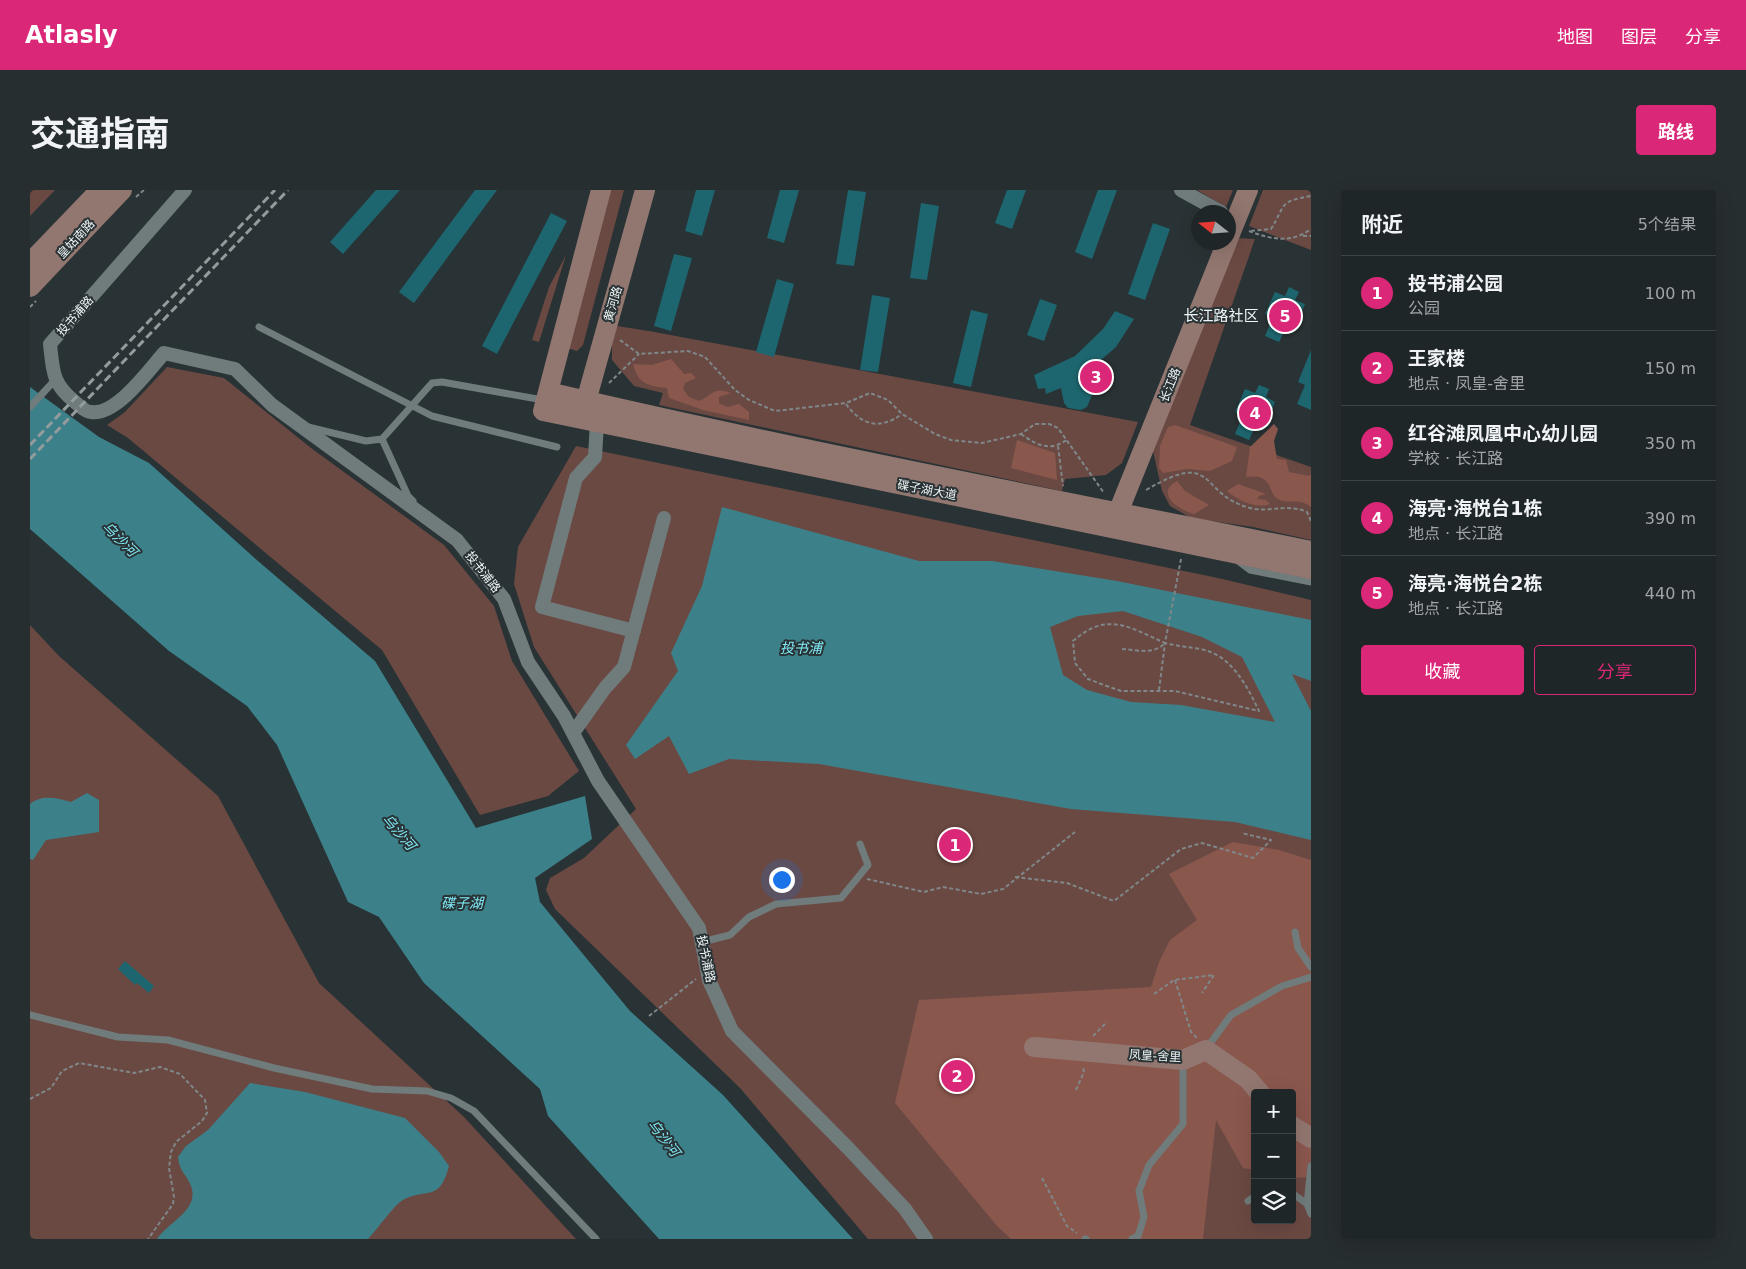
<!DOCTYPE html>
<html lang="zh">
<head>
<meta charset="utf-8">
<style>
  body { margin:0; font-family:"DejaVu Sans","Noto Sans SC",sans-serif; background:#272e2f; color:#f1f3f6 }
  .controls { position:absolute; right:15px; bottom:15px; display:grid; overflow:hidden; border-radius:5px; box-shadow:0 5px 20px #0002 }
  .controls button { width:45px; height:45px; display:grid; place-items:center; padding:0; border:0; border-bottom:1px solid #3c4344; background:#1f2627; color:#f1f3f6; font:25px sans-serif }
  .compass { position:absolute; left:1161px; top:15px; width:45px; height:45px; border-radius:50%; background:#1f2627; box-shadow:0 5px 20px #0002; rotate:287deg }
  .you { position:absolute; left:751px; top:689px; width:18px; height:18px; margin:-12px; border:4px solid #fff; border-radius:50%; background:#1a73e8; box-shadow:0 0 0 8px #1a73e833 }
  .badge { display:grid; place-items:center; width:32px; height:32px; border-radius:50%; background:#db2777; color:#fff; font-size:16px; font-weight:700 }
  .pin { position:absolute; translate:-50% -50%; border:2px solid #fff; box-shadow:0 1px 5px #0006 }
  .list { margin:0; padding:0; list-style:none }
  h2 { display:flex; justify-content:space-between; align-items:center; height:65px; margin:0; padding:0 20px; font-size:21px }
  h2 small { font-size:16px; font-weight:400; color:#a1a5a7 }
  .list li { display:grid; grid-template-columns:32px 1fr auto; gap:15px; align-items:center; box-sizing:border-box; height:75px; padding:0 20px; border-top:1px solid #3c4344 }
  .list b { display:block; font-size:19px; white-space:nowrap }
  .list p { margin:0; font-size:16px; white-space:nowrap; color:#a1a5a7 }
  .list em { font-size:16px; font-style:normal; color:#a1a5a7 }
  .actions { display:flex; gap:10px; padding:15px 20px }
  .actions a { flex:1; padding:11px 0; border:1px solid #db2777; border-radius:5px; text-align:center; font-size:18px; color:#db2777 }
  .actions .main { background:#db2777; color:#fff }
  .icon { flex:none; width:28px; height:28px; fill:none; stroke:currentColor; stroke-width:2; stroke-linecap:round; stroke-linejoin:round }
  .map { position:relative; flex:none; width:1281px; height:1049px; overflow:hidden; border-radius:5px }
  header { display:flex; align-items:center; gap:30px; box-sizing:border-box; height:70px; padding:0 25px; background:#db2777; color:#fff }
  header strong { font-size:24px }
  nav { display:flex; gap:28px; margin-inline-start:auto; font-size:18px }
  .intro { display:flex; align-items:center; justify-content:space-between; box-sizing:border-box; height:120px; padding:0 30px }
  h1 { margin:0; font-size:35px }
  .button { padding:12px 22px; border-radius:5px; background:#db2777; color:#fff; font-size:18px; font-weight:700 }
  main { display:flex; gap:30px; padding:0 30px }
  aside { flex:1; background:#1f2627; border-radius:5px; box-shadow:0 5px 20px #0002 }
  .map>svg:first-child { display:block }
</style>
</head>
<body>
<header>
<strong>Atlasly</strong>
<nav><a>地图</a><a>图层</a><a>分享</a></nav>
</header>
<div class="intro"><h1>交通指南</h1><a class="button">路线</a></div>
<main>
<div class="map">
<svg width="1281" height="1049" viewBox="0 0 1281 1049">
  <rect width="100%" height="100%" fill="#293234"/>
  <path fill="#6b4943" fill-rule="evenodd" d="M0,0H25L0,26Z
    M576,0H594L553,155L547,161L537,158Z
    M1167,0H1203L1196,17Z
    M1233,0H1281V60L1219,36Z
    M1205,48L1225,49L1160,235L1281,277V350L1223,337L1161,328L1140,316L1132,301L1123,261Z
    M536,65L509,152L502,150L519,97Z
    M587,136L619,141L1108,232L1092,273L1076,285L1035,289L1032,301L629,215L633,203L604,196L582,170V153Z
    M137,177L194,188L281,258L414,355L464,416L482,471L549,581L518,606L450,625L352,460L98,248L77,235L95,222Z
    M546,256L1188,388L1281,410V1049H838L710,898L525,719L516,700L520,688L554,668L606,619L504,457L484,394L488,357ZM1225,903H1262V1030H1225Z
    M0,435L29,466L188,606L289,793L434,927L546,1049H0Z"/>
  <path fill="#8a574d" d="M641,169L654,184L661,183L666,188L655,193L653,199L659,207L669,211C683,205 683,196 701,203L689,207V213L697,217L709,214L719,222V230L673,220L639,208L637,198C618,196 608,194 603,174L622,175Z
    M1244,234L1248,239L1244,251L1247,269L1256,270L1259,282L1279,286L1281,284V317C1269,308 1261,314 1250,310C1236,305 1246,283 1216,287L1220,257Z
    M1145,235L1207,257L1202,271L1180,281L1157,279L1133,283L1129,278L1130,256L1138,237Z
    M987,250L1025,263L1027,290L981,278Z
    M1147,291L1155,301L1179,315L1164,324C1149,320 1124,304 1147,291Z
    M1208,294L1236,304L1229,306L1227,309L1236,310L1240,314C1225,319 1209,311 1197,301Z
    M1203,652L1249,660L1281,670V987L1262,988V903H1225V980L1213,978L1186,930L1173,1049H981L967,1036L865,913L889,810L1121,797L1129,772L1140,750L1167,730L1139,684Z"/>
  <path fill="#3c818a" fill-rule="evenodd" d="M0,197L69,247L119,273L228,371L345,471L446,638L555,606L562,649L505,688L510,712L600,821L693,905L823,1049H629L518,926L510,899L394,793L349,727L318,712L247,555L217,516L139,461L0,339Z
    M692,317L889,371H962L1087,391L1281,430V491L1262,484L1281,521V650L1205,632L1041,619L789,574L699,569L659,584L639,546L605,569L596,555L648,481L641,463L672,396ZM1093,421L1172,447L1212,467L1245,532L1151,515L1101,512L1057,500L1033,485L1020,437L1048,426Z
    M57,603L69,610V642L16,650L3,670L0,669V614C12,604 27,608 41,612Z
    M220,893L275,902L375,928L409,962L419,976C409,1013 398,997 373,1010C363,1016 347,1040 338,1049H127C138,1032 170,1020 161,996C156,983 150,983 148,967L156,956L178,940Z"/>
  <path fill="#1e666f" d="M346,0H370L313,64L300,52Z
    M445,0H467L384,113L369,102Z
    M666,0H685L672,46L655,41Z
    M750,0H769L754,53L737,48Z
    M818,0L836,2L824,76L806,74Z
    M977,0H996L982,39L965,33Z
    M1068,0H1087L1062,69L1045,62Z
    M891,13L909,16L897,90L880,88Z
    M521,23L537,31L467,164L452,156Z
    M1123,33L1140,39L1115,110L1098,104Z
    M644,64L662,68L641,141L624,136Z
    M747,89L764,94L744,167L726,162Z
    M1259,97L1269,102L1265,110L1275,114L1263,143L1255,140L1249,152L1235,146L1243,127L1235,124L1245,102L1255,106Z
    M842,105L860,108L848,182L830,180Z
    M1010,109L1027,115L1014,151L997,145Z
    M941,120L958,124L941,197L923,193Z
    M1085,121L1104,129L1086,157L1050,188L1060,200L1062,205L1057,217L1051,220L1038,218L1034,213L1031,198L1016,204L1015,198L1008,199L1004,185L1045,166L1073,139Z
    M1281,160V220L1267,214L1275,195L1268,192Z
    M1229,195L1239,199L1236,207L1245,212L1233,241L1225,237L1219,250L1205,244L1213,225L1205,222L1215,199L1225,203Z
    M95,771L124,796L119,803L107,793L105,795L88,779Z"/>
  <g fill="none" stroke-linecap="round" stroke-linejoin="round">
    <path stroke="#7f8789" stroke-width="2" stroke-dasharray="4 2.5" stroke-linecap="butt" d="M106,7L114,0
      M1219,41C1240,49 1261,54 1281,39
      M1221,41L1241,39C1257,13 1248,12 1281,6
      M1273,46H1281
      M0,117L6,111
      M590,150L609,164L658,161L675,167L705,200L719,210L745,221L816,213L840,203L858,210L872,224L905,244L921,250L952,253L991,244L1005,234H1019L1028,238L1074,303
      M579,193L609,164
      M816,214C832,236 850,240 872,224
      M991,244C1008,256 1020,262 1038,249
      M1028,256L1033,296
      M1116,300C1188,258 1167,304 1220,318C1240,323 1257,313 1277,322L1281,331
      M1092,459C1107,460 1124,465 1135,453
      M1129,500L1135,453C1147,456 1158,457 1170,459C1201,464 1217,496 1229,521L1145,501H1091L1074,495L1058,489L1045,473L1043,451C1077,421 1099,437 1135,453L1151,369
      M985,687L1037,693L1084,711L1151,659L1172,653L1223,668L1241,650L1211,643
      M837,689L894,702L913,697L951,704L973,699L1045,642
      M1145,790L1161,842L1167,848
      M1124,804L1144,790L1184,785L1172,803
      M619,826L666,789
      M1063,846L1077,832
      M1046,900L1054,882L1053,877
      M0,909L21,898L32,881L49,873L104,883L130,877L150,884L175,910L177,923L172,931L146,952L141,962L139,978L144,1007L143,1014L118,1049
      M1012,988L1037,1036L1047,1043"/>
    <path stroke="#707b7c" stroke-width="7" d="M229,137L402,226L527,257
      M0,217L25,190
      M278,237L336,251L352,249L378,306L383,311
      M352,249L402,193L412,192L513,210
      M1208,371L1220,380L1281,392
      M1265,742L1268,758L1281,777
      M672,752L700,745L719,727L746,714L811,708L838,675L830,654
      M0,825L88,847L138,850L244,878L342,899L397,901L421,908L444,921L566,1049
      M1176,859L1201,825L1252,796L1281,787
      M1281,976L1277,1014L1281,1024
      M1262,1003L1277,1014H1281
      M1218,1011L1225,1006
      M1055,1049H1056
      M1102,1049L1108,1046L1114,1027L1109,1001L1119,975L1153,934V870"/>
    <path stroke="#707b7c" stroke-width="14" d="M155,0L20,154C23,181 22,194 45,212C49,215 55,222 61,222C86,226 119,180 134,163L205,179L242,215L427,350L474,409L498,472L534,526L568,591L669,738L679,790L702,841L819,959L875,1019L896,1049
      M1151,0L1191,22
      M567,232L565,267L546,288L512,417L604,441
      M543,543L575,498L594,477L634,328"/>
    <path stroke="#927670" stroke-width="20" d="M571,0L513,221L1281,379
      M1198,49L1218,0
      M0,73L70,0
      M0,97L92,0
      M518,202C771,261 1026,310 1281,361
      M553,222L615,0
      M1083,335L1197,52
      M1004,857L1153,870L1176,860L1218,889L1230,903
      M1262,936L1281,948"/>
    <path stroke="#949b9d" stroke-width="3" stroke-dasharray="8 4" stroke-linecap="butt" d="M0,255L245,0
      M0,269L258,0"/>
  </g>
  <g text-anchor="middle" dominant-baseline="central" stroke-width="4" stroke-linejoin="round" paint-order="stroke">
    <g font-size="12" fill="#eff5f6" stroke="#293234">
      <text transform="translate(46 49) rotate(-47)">皇姑南路</text>
      <text transform="translate(583 114) rotate(-74)">黄河路</text>
      <text transform="translate(45 126) rotate(-49)">投书浦路</text>
      <text transform="translate(1140 195) rotate(-68)">长江路</text>
      <text transform="translate(897 300) rotate(11)">碟子湖大道</text>
      <text transform="translate(453 382) rotate(52)">投书浦路</text>
      <text transform="translate(676 769) rotate(78)">投书浦路</text>
      <text transform="translate(1125 866) rotate(3)">凤皇-舍里</text>
    </g>
    <g font-size="14" font-style="italic" fill="#80eaf7" stroke="#293234">
      <text transform="translate(90 349) rotate(45)">乌沙河</text>
      <text x="771" y="458">投书浦</text>
      <text transform="translate(369 642) rotate(49)">乌沙河</text>
      <text x="432" y="713">碟子湖</text>
      <text transform="translate(634 948) rotate(52)">乌沙河</text>
    </g>
    <g font-size="15" fill="#eff5f6" stroke="#293234">
      <text x="1191" y="126">长江路社区</text>
    </g>
  </g>
</svg>
<div class="controls">
<button>+</button>
<button>−</button>
<button><svg class="icon" aria-label="layers" viewBox="0 0 24 24"><path d="M12 4l9 5-9 5-9-5zM3 14l9 5 9-5"/></svg></button>
</div>
<svg class="compass" viewBox="-18 -18 36 36"><path d="M0-13l5 13h-10z" fill="#e53935"/><path d="M0 13l5-13h-10z" fill="#a1a5a7"/></svg>
<div class="you"></div>
<div class="pin badge" style="left:925px;top:655px">1</div>
<div class="pin badge" style="left:927px;top:886px">2</div>
<div class="pin badge" style="left:1066px;top:187px">3</div>
<div class="pin badge" style="left:1225px;top:223px">4</div>
<div class="pin badge" style="left:1255px;top:126px">5</div>
</div>
<aside>
<h2>附近<small>5个结果</small></h2>
<ul class="list">
<li><span class="badge">1</span><div><b>投书浦公园</b><p>公园</p></div><em>100 m</em></li>
<li><span class="badge">2</span><div><b>王家楼</b><p>地点 · 凤皇-舍里</p></div><em>150 m</em></li>
<li><span class="badge">3</span><div><b>红谷滩凤凰中心幼儿园</b><p>学校 · 长江路</p></div><em>350 m</em></li>
<li><span class="badge">4</span><div><b>海亮·海悦台1栋</b><p>地点 · 长江路</p></div><em>390 m</em></li>
<li><span class="badge">5</span><div><b>海亮·海悦台2栋</b><p>地点 · 长江路</p></div><em>440 m</em></li>
</ul>
<div class="actions"><a class="main">收藏</a><a>分享</a></div>
</aside>
</main>
</body>
</html>
